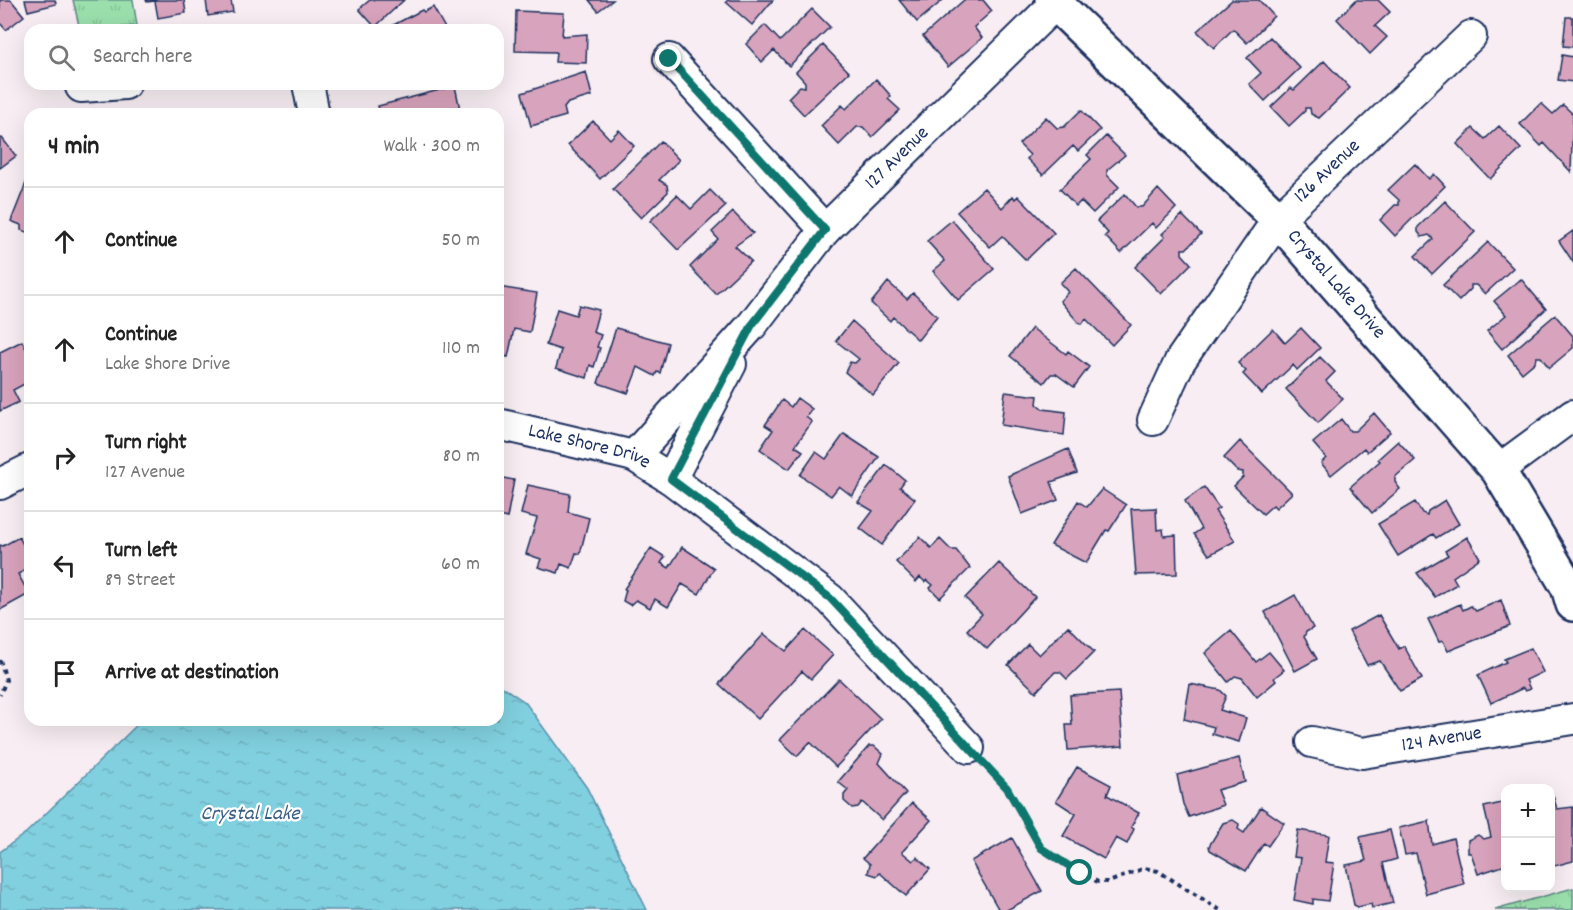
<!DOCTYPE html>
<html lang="en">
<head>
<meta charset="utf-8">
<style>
  body { margin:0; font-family:Dekko,sans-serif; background:#f6f6f6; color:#222 }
  .controls { position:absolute; right:18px; bottom:18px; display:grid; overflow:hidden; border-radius:12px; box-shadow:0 6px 24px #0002 }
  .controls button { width:54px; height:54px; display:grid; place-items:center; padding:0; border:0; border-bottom:2px solid #e0e0e0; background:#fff; color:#222; font:30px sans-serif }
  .stop { position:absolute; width:18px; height:18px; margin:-14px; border:4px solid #0f766e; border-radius:50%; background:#fff }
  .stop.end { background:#0f766e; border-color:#fff; box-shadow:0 2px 6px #0008 }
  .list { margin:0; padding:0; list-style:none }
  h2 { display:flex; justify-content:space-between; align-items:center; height:78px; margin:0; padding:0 24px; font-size:26px }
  h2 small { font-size:20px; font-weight:400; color:#767676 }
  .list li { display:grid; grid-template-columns:39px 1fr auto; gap:18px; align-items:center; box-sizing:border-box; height:108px; padding:0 24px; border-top:2px solid #e0e0e0 }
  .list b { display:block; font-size:22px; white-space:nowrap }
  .list p { margin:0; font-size:20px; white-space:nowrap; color:#767676 }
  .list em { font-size:20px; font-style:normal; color:#767676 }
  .icon { flex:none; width:33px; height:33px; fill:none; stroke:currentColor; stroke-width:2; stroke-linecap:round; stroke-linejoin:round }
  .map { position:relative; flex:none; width:1573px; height:910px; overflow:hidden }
  .search { position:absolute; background:#fff; box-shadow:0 6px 24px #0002; left:24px; top:24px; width:480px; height:66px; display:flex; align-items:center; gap:15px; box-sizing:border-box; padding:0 21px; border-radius:18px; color:#767676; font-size:22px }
  .panel { position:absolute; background:#fff; box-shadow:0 6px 24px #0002; left:24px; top:108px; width:480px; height:618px; border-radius:18px }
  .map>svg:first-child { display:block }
</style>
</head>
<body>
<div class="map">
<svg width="1573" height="910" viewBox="0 0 1573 910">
  <defs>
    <pattern id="park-tufts" width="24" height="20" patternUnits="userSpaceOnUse" patternTransform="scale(1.5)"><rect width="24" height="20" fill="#9be0ac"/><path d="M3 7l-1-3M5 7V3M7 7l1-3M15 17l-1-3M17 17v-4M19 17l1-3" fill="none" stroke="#85c096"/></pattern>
    <pattern id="water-ripples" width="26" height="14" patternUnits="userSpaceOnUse" patternTransform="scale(1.5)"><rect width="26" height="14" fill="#81d0df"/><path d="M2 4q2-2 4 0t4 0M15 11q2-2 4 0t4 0" fill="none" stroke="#6fb3c2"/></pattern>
  </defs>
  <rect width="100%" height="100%" fill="#f7edf2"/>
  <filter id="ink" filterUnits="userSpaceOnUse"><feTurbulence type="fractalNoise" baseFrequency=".0167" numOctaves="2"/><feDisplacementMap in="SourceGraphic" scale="12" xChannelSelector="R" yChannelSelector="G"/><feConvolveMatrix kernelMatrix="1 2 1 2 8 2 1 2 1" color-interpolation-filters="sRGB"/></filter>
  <g filter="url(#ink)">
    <path fill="url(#park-tufts)" stroke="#5b8885" stroke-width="1.5" d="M73,0H133L137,26L80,30Z
      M1573,888V910H1495Z"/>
    <path fill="url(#water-ripples)" stroke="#5890ab" stroke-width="1.5" d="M498,684L525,702L587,788L647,910H0V852L27,832L142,720H498Z"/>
    <path fill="#d8a3bc" stroke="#1b2f5e" stroke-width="1.5" d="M0,0H11L24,16L6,30L0,23Z
      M25,0H55L56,4L28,11Z
      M146,0H184L186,13L158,18L155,1L147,2Z
      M206,0H231L233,12L208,16Z
      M370,0H404L375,27L359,9Z
      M589,0H613L598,11Z
      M728,0H773L752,25L726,2Z
      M899,0H943L917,22Z
      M964,0H983L992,11L974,27L982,38L948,67L923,36Z
      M1232,0H1259L1274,16L1247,43L1233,29L1214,48L1197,31Z
      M1356,0H1378L1390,12L1375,26L1387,37L1370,54L1337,19Z
      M433,7L446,30H384L422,10L424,12Z
      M812,9L830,27L789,66L774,50L762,62L746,44L765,25L780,41Z
      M516,11L564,13L562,36L587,34L586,63L555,62L556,52L515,51Z
      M1566,17H1573V47L1563,46Z
      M1270,37L1300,68L1265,101L1249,84L1261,73L1247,58Z
      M823,45L849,72L804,115L788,98L800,86L805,87V82L796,72Z
      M1562,55L1573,57V82L1558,80Z
      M1324,61L1350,88L1319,118L1311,114L1310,108H1305V111L1289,126L1271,107L1291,88L1294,90Z
      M586,72L592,96L568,103L564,108L566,116L531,126L522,93Z
      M876,79L891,96L888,99L900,110L872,137L863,127H857L839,145L821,126L842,105L846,109Z
      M455,86L461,114H380L378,106Z
      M1541,103L1553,114L1563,105L1573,114L1571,172L1544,143L1541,146L1520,124Z
      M1081,110L1100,130L1078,151L1073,146L1043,175L1027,159L1030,155L1019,144L1046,117L1057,128L1064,127Z
      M593,121L610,139L619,130L634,146L600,179L568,145Z
      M1499,126L1521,149L1490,179L1457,144L1473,128L1485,139Z
      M1106,136L1125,155L1107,170V175L1119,187L1093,213L1081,201L1076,206L1060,189L1091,159L1087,155Z
      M2,138L16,156L0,168V139Z
      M661,141L679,160L659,180L667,185L668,192L641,218L613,189Z
      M1415,164L1429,179L1434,174L1445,186L1395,236L1380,220L1395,205H1399V200L1388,190Z
      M30,173V232L29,233L21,230V225L11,221Z
      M984,188L1002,208L1013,196L1015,199L1018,196L1054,233L1026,260L1002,236L990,247L957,212Z
      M1158,189L1176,208L1156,228L1152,223L1121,253L1105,236L1108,233L1097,221L1125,194L1136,207H1142Z
      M710,190L726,206L678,250L650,221L677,195L691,209Z
      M1445,201L1475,232L1432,274L1415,256L1433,239L1429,235L1422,237L1418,232V227Z
      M733,212L753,233L735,246L751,261L716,294L690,267L718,239L712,232Z
      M1182,215L1201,234L1186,249H1182V254L1191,264L1161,294L1135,267L1165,237L1162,234Z
      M952,220L994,269L958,300L933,271L945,261L927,241Z
      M1573,231V262L1559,241Z
      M1488,242L1513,268L1485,294L1476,285H1471V289L1459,301L1443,285Z
      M1076,268L1131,325L1112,345L1086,319L1082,324L1078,322L1060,301L1068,292L1060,283Z
      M1521,279L1546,309L1502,349L1487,331L1506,315L1494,301Z
      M888,282L907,299L913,293L937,316L918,340L893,317L890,321L871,303Z
      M498,287L537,293L530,332L514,329L508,357L498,355Z
      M579,305L599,310L593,332L601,335L597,347L600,348L594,367L590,365L587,378L556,368L561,350L546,345L557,309L576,315Z
      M1555,315L1573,336V348L1549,368L1541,357H1536L1535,362L1522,373L1508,355Z
      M852,321L899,363L873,395L845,372L850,362L855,363L859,359L836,341Z
      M616,328L668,343L660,373L657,372L655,376L638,367L628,393L598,383Z
      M1032,328L1066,354L1068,351L1089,367L1074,387L1056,374H1051L1044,383L1010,356Z
      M1301,328L1320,348L1297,370L1293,365L1262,394L1243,374L1246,371L1238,363L1273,329L1285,343Z
      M22,341L30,356V391L26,383L13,390L19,402L0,411V352Z
      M1320,357L1335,372L1326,381L1343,399L1318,423L1286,389Z
      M1005,392L1038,396L1037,404L1043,409L1066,412L1064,435L1001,425Z
      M797,398L812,409L806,417L812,422L795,446L803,451L789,469L760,449L773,430L765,425L782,400L791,407Z
      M1374,413L1390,432L1367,452L1364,448L1331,475L1321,463L1326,458L1313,443L1341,419L1350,431H1355Z
      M844,434L879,457L852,496L839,486L831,496L800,475L816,452L826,459Z
      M1240,441L1292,493L1276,508L1273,505L1263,514L1234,486L1243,477V472L1237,471L1224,458Z
      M1398,441L1415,460L1395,477V482L1400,489L1372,513L1350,487L1380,461L1378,459Z
      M1068,449L1077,473L1051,482L1058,500L1022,514L1008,476Z
      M886,465L905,480L900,487L915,499L882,545L860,528L873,511L858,502Z
      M498,477L514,480L507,518L498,516Z
      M528,485L570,494L568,512L589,518L580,554L576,553L571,568L561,564L558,573L538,567L541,559L526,554L537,518L521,514Z
      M1204,487L1219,508L1215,511L1235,541L1209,555L1194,534L1201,529L1185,501Z
      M1102,489L1126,505L1109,531L1106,530L1086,563L1051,545L1078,501L1087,507Z
      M1445,500L1459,524L1436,538L1433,534L1398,556L1378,524L1415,502L1422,513L1427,515L1428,511Z
      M1156,508L1157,530L1163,529L1164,536L1176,535L1177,574L1136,575L1131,509Z
      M19,537L30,557V568L18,574L29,594L0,610V545L3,546Z
      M920,537L931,548L940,539L951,550H956L970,568L940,598L930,588L933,585L927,580L925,582L920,577L916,582L896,562Z
      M1467,537L1480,558L1453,577L1457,584L1435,597L1417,573L1448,555L1445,551Z
      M682,547L714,568L699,594L682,584L668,607L655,599L650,608L636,600L630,605L623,601L626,590L624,589L651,548L665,557L661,563L669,568Z
      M999,563L1035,597L987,649L967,630L982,614L965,598Z
      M1295,595L1313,628L1306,632L1304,637L1317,659L1295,671L1265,612Z
      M1501,600L1510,626L1448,651L1443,641L1439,642L1428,619L1460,604L1463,610L1471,606L1476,611Z
      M1379,615L1399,649L1404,646L1422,679L1400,691L1380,661L1367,665L1349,631Z
      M1068,626L1094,652L1067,679L1060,672H1055L1036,692L1008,665L1028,644L1039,655Z
      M805,630L833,655L811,679L802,671L758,719L719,684L764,634L786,651Z
      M1231,631L1256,662L1269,652L1284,670L1274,678L1276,681L1257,697L1242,678L1235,676L1228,682L1205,653Z
      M1531,648L1543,672L1526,680L1530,689L1525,691L1523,688L1491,703L1478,675L1506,662L1504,659Z
      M839,679L881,719L836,767L810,742L797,756L780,740Z
      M1190,684L1220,690L1226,696L1220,710L1246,718L1239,742L1212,734L1214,727L1184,719Z
      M1119,692L1123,746L1068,750L1066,725H1072L1070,695Z
      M869,746H874L883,754L879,763L906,793L882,820L862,802L858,807L852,808L844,801V795L848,790L838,782Z
      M1239,758L1245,782L1217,790L1223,805L1189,817L1183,804L1177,775Z
      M1077,767L1111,785L1107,795L1139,813L1131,827L1134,829L1127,844L1116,838L1104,859L1063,836L1076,814L1056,801Z
      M1552,792L1557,809L1573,807V861L1550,867Z
      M1506,802V865L1478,874L1471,853H1468V840L1478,835L1484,839L1491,837L1484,807Z
      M912,803L931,820L902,852L913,861L917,857L930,869L906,896L880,873L877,876L868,873L870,864L863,858Z
      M1261,807L1284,823L1268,846L1264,843L1246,871L1210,850L1209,846L1223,823L1233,820L1239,824L1238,829L1244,833Z
      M1429,821L1432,844L1453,838L1464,884L1426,894L1416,853L1405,855L1399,828Z
      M1298,830L1329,835L1325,862L1334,863L1328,901L1313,899V904L1294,900L1301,858L1294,857Z
      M1390,830L1397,859L1383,863L1393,903L1372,908L1371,904L1358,907L1354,905L1346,865L1366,861L1360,837Z
      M1012,838L1042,891L1007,910H999L971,861Z"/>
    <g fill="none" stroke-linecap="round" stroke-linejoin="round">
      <defs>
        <g id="street">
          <path d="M669,59L825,230"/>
          <path d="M308,84L314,114"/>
          <path d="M81,87L125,84"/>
          <path id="s1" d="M1153,420L1180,361L1278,219L1471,36"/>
          <path id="s2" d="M498,424L634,456L671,479L830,599L969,748"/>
          <path id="s3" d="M634,456L752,325L825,230L1055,4"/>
          <path d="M1498,470L1573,415"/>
          <path d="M671,479L731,364"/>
          <path d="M0,484L30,469"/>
          <path id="s4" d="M1312,742L1362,753L1573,719"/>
        </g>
        <g id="secondary">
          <path id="s5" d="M1052,0L1278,219L1498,470L1568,587L1573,604"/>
        </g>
      </defs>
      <use href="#street" stroke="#1b2f5e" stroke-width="34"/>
      <use href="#secondary" stroke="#1b2f5e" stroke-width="38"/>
      <path stroke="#1b2f5e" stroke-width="4" stroke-dasharray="4.5 4.5" stroke-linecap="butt" d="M0,660L6,680L0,695
        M986,766L1007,788L1041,848L1080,873L1098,882H1109L1145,868L1158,871L1220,910"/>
      <use href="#street" stroke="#fff" stroke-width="30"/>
      <use href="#secondary" stroke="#fff" stroke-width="33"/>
    </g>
  </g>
  <g fill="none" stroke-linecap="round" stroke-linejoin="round" filter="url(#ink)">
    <path stroke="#0f766e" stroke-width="8" d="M669,59L825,230L752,325L671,479L830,598L1007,788L1041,848L1080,873"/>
  </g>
  <g text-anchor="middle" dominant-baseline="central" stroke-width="4.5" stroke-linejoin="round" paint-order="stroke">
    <g font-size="20" fill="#1b2f5e" stroke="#fff">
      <text stroke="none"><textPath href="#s3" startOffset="398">127 Avenue</textPath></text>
      <text stroke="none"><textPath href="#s1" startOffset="306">126 Avenue</textPath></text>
      <text stroke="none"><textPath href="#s5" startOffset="402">Crystal Lake Drive</textPath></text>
      <text stroke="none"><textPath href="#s2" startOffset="94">Lake Shore Drive</textPath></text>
      <text stroke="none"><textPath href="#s4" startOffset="132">124 Avenue</textPath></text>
    </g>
    <g font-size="21" font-style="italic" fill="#3a5f85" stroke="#fff">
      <text x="250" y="815">Crystal Lake</text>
    </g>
  </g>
</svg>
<div class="controls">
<button>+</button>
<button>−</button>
</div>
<div class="stop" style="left:1080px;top:873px"></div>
<div class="stop end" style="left:669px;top:59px"></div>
<div class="search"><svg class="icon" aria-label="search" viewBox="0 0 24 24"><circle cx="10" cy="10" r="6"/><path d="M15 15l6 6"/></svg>Search here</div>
<section class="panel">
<h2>4 min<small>Walk · 300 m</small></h2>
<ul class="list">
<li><svg class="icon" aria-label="ahead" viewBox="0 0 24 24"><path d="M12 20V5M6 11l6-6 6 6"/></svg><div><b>Continue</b></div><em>50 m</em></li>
<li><svg class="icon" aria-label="ahead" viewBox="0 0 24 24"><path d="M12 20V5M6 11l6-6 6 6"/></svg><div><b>Continue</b><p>Lake Shore Drive</p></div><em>110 m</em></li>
<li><svg class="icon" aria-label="right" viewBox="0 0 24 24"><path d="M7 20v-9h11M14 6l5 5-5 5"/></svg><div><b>Turn right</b><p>127 Avenue</p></div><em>80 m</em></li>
<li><svg class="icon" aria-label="left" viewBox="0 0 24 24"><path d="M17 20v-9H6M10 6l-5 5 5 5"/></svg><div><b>Turn left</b><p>89 Street</p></div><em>60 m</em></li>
<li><svg class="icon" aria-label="arrive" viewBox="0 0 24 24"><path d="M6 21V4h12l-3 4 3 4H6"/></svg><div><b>Arrive at destination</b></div></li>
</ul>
</section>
</div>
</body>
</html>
